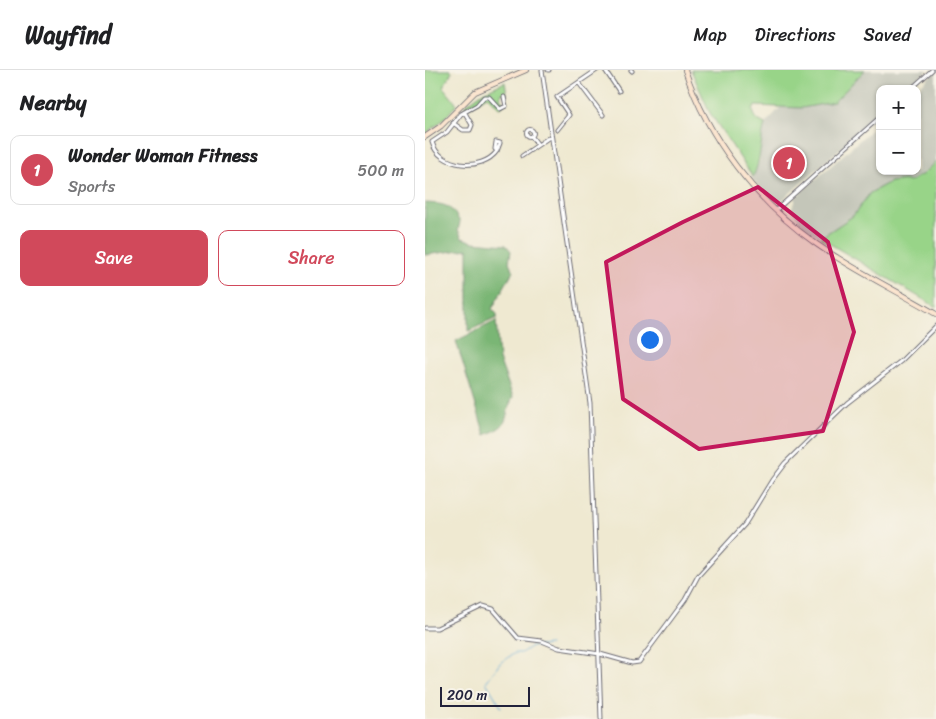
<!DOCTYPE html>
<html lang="en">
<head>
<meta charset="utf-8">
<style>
  body { margin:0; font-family:Sriracha,sans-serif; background:#f6f6f6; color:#202124 }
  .controls { position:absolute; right:15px; top:15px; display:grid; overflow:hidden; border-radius:10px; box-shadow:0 1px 4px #0004 }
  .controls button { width:45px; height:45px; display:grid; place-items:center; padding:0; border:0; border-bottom:1px solid #e0e0e0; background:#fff; color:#202124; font:25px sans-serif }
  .scale { position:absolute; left:15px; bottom:12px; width:90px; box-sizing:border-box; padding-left:5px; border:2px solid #22223b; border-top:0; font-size:14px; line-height:18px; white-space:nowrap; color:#22223b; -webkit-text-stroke:4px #f7f3e8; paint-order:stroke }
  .you { position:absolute; left:224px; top:269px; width:18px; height:18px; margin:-12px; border:4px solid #fff; border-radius:50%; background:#1a73e8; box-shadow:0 0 0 8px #1a73e833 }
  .badge { display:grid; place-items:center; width:32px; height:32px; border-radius:50%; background:#d1495b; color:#fff; font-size:16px; font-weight:700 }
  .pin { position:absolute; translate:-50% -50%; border:2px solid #fff; box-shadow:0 1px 5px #0006 }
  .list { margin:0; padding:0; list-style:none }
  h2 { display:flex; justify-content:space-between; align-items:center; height:65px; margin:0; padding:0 20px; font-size:21px }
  h2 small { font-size:16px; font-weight:400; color:#757577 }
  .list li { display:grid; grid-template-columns:32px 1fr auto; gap:15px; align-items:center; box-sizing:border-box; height:70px; margin:0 10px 10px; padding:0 10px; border:1px solid #e0e0e0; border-radius:10px }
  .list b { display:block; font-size:19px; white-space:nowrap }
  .list p { margin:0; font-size:16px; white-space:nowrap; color:#757577 }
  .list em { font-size:16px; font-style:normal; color:#757577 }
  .actions { display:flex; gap:10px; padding:15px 20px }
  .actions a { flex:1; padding:11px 0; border:1px solid #d1495b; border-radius:10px; text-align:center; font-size:18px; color:#d1495b }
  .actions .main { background:#d1495b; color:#fff }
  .map { position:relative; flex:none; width:511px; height:649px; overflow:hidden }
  header { display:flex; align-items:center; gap:30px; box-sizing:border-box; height:70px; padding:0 25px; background:#fff; border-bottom:1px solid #e0e0e0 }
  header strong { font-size:24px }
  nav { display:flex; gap:28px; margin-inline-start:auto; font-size:18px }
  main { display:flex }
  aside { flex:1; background:#fff }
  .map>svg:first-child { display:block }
</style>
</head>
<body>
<header>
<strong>Wayfind</strong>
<nav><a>Map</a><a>Directions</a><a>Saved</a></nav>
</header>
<main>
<aside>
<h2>Nearby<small></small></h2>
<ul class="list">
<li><span class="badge">1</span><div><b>Wonder Woman Fitness</b><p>Sports</p></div><em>500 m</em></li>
</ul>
<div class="actions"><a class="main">Save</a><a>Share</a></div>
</aside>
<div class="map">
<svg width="511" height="649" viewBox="0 0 511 649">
  <rect width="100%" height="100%" fill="#f7f3e8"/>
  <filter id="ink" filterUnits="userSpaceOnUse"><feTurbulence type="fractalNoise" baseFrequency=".02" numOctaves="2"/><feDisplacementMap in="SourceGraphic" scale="10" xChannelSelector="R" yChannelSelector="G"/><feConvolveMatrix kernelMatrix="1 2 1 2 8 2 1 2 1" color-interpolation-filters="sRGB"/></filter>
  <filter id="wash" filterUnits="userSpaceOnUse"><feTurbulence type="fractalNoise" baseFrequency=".0096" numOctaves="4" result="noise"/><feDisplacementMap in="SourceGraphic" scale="20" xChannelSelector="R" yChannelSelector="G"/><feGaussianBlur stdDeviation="1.12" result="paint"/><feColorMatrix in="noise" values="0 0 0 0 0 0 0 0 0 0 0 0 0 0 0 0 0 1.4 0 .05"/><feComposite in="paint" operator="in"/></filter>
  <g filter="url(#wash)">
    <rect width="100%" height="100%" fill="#efe9d1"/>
    <path fill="#c4c6b9" d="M440,0H503L482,19H455V43L357,130H348L327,109L335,90L334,78L340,54L355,38H377L409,32Z
      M511,0V91L498,104L484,112H465L446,123L428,146L395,168L378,157L366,138L370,133V128L455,52V101H492V19Z"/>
    <path fill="#98d488" stroke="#5d7b62" d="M0,0H25L27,2L18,17L32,34L18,50L0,64Z
      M266,0H440L409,32L377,38L330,36L328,41L331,49L340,54C335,73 336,90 328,107L285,43Z
      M80,12L82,24L77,23L75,28L79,32L78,36L75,38L62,26L42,38L40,35L58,22Z
      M511,91V237L395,168L428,146L445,123L465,112L479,110L484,112L498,104Z"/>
    <path fill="#7ab674" stroke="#4e6c58" d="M0,133C20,134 25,134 35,152L33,160L37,168L48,172L81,175L86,181L84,192L88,201L67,239L72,244V248L43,261V179L0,185Z
      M71,251L74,289L88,327C77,349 88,354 60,365L31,271Z"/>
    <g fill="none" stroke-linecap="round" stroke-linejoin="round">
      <path stroke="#5fa8d7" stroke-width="1" d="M76,637L61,612L76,592L90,583H96L105,577L125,575"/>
    </g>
  </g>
  <g filter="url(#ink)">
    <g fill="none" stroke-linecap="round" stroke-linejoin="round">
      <defs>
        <path id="street" d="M117,0L165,333L176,649
          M123,0H124
          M180,0L194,21
          M206,0L207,1
          M154,13L178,45
          M486,19L507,0
          M28,53L38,60H45L47,55L40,43
          M101.5 63a3.5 3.5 0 1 1 7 0a3.5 3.5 0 1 1-7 0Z
          M132,60L144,45L132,27L172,0
          M107,67L113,75
          M71,72L75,73L72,81L70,79Z
          M72,81C57,102 14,98 7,72L22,62L36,44L52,35L59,27H64L75,39L81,36L79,27
          M97,86L126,66
          M351,140L455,47
          M0,558H12L58,536L68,539L93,568L117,571L134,578L175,584L207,593L214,592L260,530L273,506L320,454L347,410L360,393L422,333L476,291L511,256"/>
        <path id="secondary" d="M260,0C283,69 331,131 390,173C428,200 471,220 511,244
          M0,67L16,56L50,22L101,0"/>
      </defs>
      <use href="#street" stroke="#6a6870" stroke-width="5"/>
      <use href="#secondary" stroke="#6a6870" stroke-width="6"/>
      <use href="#street" stroke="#fff" stroke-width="3"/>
      <use href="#secondary" stroke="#fbe5cf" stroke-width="4.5"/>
    </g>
  </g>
  <path fill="#c2185b" fill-opacity="0.2" stroke="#c2185b" stroke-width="4" stroke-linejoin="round" d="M333,117L403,172L429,262L398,361L274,379L198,329L181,192L258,152Z"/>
</svg>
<div class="controls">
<button>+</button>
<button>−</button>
</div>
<div class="scale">200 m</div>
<div class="you"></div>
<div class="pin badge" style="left:364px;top:93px">1</div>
</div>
</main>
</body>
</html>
